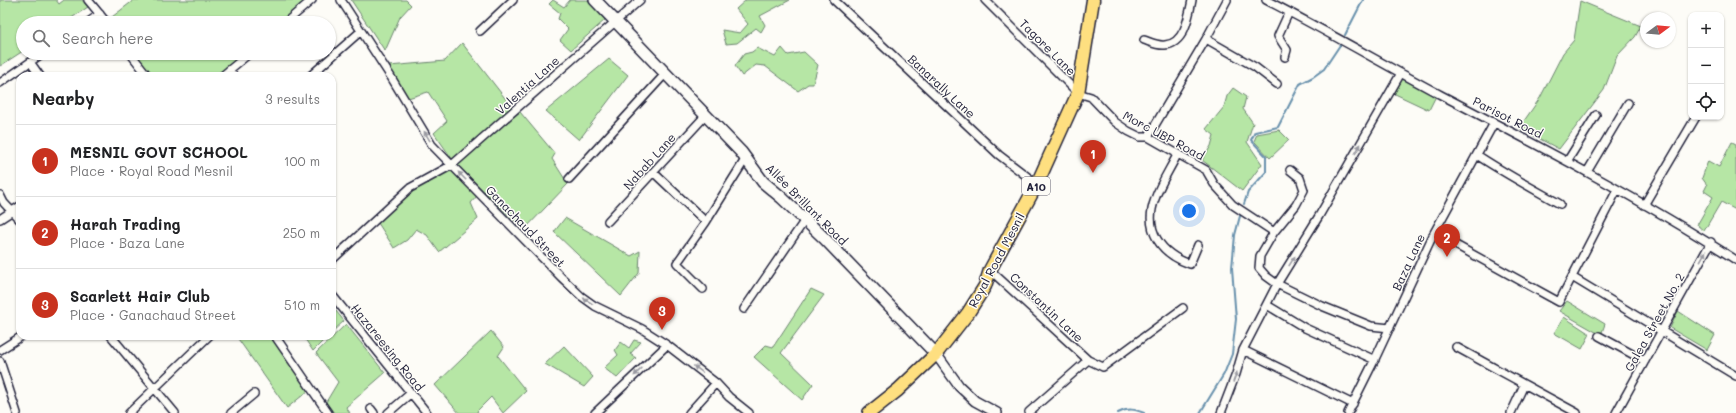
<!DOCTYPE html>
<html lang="en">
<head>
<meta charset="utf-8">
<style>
  body { margin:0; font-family:Mali,sans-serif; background:#f6f6f6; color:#202124 }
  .controls { position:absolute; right:12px; top:12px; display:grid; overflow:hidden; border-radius:8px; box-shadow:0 1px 3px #0004 }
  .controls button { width:36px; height:36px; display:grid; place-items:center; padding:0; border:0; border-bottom:1px solid #e0e0e0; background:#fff; color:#202124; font:20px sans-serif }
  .compass { position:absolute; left:1640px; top:12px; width:36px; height:36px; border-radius:50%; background:#fff; box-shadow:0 1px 3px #0004; rotate:74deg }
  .you { position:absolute; left:1189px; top:211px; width:14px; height:14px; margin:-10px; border:3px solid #fff; border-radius:50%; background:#1a73e8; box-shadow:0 0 0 6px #1a73e833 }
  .badge { display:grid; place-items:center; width:26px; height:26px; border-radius:50%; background:#c8321e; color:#fff; font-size:13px; font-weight:700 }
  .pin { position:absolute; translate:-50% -33px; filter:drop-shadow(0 1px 2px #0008) }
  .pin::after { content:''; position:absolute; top:21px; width:14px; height:12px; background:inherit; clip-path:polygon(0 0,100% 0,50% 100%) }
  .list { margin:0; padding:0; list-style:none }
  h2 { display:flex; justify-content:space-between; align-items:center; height:52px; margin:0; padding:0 16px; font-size:17px }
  h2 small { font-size:13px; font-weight:400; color:#757577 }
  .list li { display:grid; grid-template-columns:26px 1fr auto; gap:12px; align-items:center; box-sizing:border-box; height:72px; padding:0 16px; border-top:1px solid #e0e0e0 }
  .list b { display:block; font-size:15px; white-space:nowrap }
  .list p { margin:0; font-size:13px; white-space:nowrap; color:#757577 }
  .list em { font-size:13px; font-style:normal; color:#757577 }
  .icon { flex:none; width:22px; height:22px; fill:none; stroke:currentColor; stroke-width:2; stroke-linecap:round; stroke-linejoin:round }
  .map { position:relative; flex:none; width:1736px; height:413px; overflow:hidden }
  .search { position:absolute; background:#fff; box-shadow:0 1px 3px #0004; left:16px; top:16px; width:320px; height:44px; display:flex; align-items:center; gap:10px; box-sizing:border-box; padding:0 14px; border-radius:22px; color:#757577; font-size:15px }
  .panel { position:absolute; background:#fff; box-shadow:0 1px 3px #0004; left:16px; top:72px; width:320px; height:268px; border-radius:12px }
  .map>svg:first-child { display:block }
</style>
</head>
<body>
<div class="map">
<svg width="1736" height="413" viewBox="0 0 1736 413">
  <rect width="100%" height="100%" fill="#fdfcf7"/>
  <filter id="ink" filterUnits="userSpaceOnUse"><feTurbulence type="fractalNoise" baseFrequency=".025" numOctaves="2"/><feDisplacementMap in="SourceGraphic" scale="8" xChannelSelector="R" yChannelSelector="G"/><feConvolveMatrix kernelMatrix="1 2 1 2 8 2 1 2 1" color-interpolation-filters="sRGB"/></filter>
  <g filter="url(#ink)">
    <path fill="#b6e6a5" stroke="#6c8470" d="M0,0H56L59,4L64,0H82L88,7L64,23H23V51L0,66Z
      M134,0H306L279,23H111L108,20Z
      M351,0H406L411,5L400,17L385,51Z
      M553,0L564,7L570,0H588L605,20L571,50L560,40L568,29L558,19L560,13L549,4Z
      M746,0H790L760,16L765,25L761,32L756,28L737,43L726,44L722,30L740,33L748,24L736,9Z
      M1580,1L1641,26L1635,37L1617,56L1604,90L1559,149L1519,128L1540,98L1563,53L1574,40Z
      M462,43L515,111L464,155L520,112L555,154L552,159L568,184L524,230L455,163L434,133L447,121L428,92L408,98L389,66L445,61Z
      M757,48L775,57L782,48L788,55L804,52L818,65L813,84H808L798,91L765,66L756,65L742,76L735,66L744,54L752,52Z
      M134,53H244L218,76H151Z
      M609,59L628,75L579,140L546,111Z
      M1401,76L1436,96L1429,110L1393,93Z
      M1233,88L1246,97L1243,109L1253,123L1247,142L1262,164L1242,191L1202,160L1211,146L1214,135L1206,129L1224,107L1227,96Z
      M1279,130L1289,140L1270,158L1254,141L1257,134Z
      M1732,142L1736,144V210L1721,202L1704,231L1697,225L1713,197L1704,191L1707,185L1702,178L1708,161L1719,167Z
      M450,170L477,196L471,203L478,219L439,252L427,235L416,229L407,240L394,248L378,223L409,192Z
      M565,218L631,256L640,251L639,273L621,296L554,232Z
      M811,289L824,295L781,353L813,384L802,400L754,357L766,345L773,347Z
      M1567,301L1605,324L1601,335L1559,311Z
      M332,306L344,321L332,332Z
      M1678,311L1715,335L1707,350L1670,328Z
      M1564,317L1590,334L1582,349L1554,333Z
      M346,324L385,373L346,407L350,413H334L326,402L338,382L316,353Z
      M491,331L504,347L498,356L526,391L503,413L491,397L477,411L478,413H459L435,385Z
      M236,336H270L308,391L287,408Z
      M303,336H328L313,351Z
      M634,340L641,342L630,354L636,358L617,378L604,368L618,355L615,350L621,342L629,348Z
      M564,346L593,377L584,387L545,364Z"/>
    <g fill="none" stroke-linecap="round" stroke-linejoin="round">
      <path stroke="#6790ac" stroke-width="2" d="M1345,35L1363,0
        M1244,204L1248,192L1266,172V156L1251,140L1255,132L1278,127L1300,84L1313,77L1324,69L1340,45
        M1118,413C1128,408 1135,409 1144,413
        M1200,413L1224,374L1232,354L1236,319L1232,268L1235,235L1240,216"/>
      <defs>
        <path id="minor" d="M88,0L107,23
          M341,0L391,77L432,145L561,277L581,296L595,306L642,329L667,345L716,383L729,397L749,413
          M834,0L999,155L1037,184
          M985,0L1078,93L1091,97L1115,122L1128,131L1140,137H1148L1206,170L1214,184L1233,205L1274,232
          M1266,0C1325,30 1383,64 1441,95C1541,147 1641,199 1736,260
          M87,23L100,14
          M285,23L312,0
          M480,31L513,0
          M1206,39L1227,0
          M1144,40C1150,42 1158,46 1165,45C1185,44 1189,15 1192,0
          M130,53L148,76
          M1285,57L1287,50L1278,36L1289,12
          M30,62L40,76
          M229,70L234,76
          M222,76L250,53
          M310,76L361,31
          M0,83L43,53
          M1148,137L1206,39L1255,67L1277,84
          M1177,155C1170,169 1160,184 1155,199C1143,230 1161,254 1190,264L1198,245
          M1477,155C1504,173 1532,188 1560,204
          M1568,160L1596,115
          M1290,170L1300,178L1304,190L1296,205L1274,232L1260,256L1259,268L1266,276L1277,284L1322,306L1371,326L1390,328
          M653,172L706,222L746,158
          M1587,172L1628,103
          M569,179L666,73
          M0,195L4,203L20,220
          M1644,205L1696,117
          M0,219L20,206
          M608,221L706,115
          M1434,233L1559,302L1617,190
          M332,260L410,188L452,165L640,0
          M990,270L1088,360
          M1572,277L1736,376
          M703,289L677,263L706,222
          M332,295L427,413
          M1267,305L1305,328L1375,360
          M744,309L805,220
          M111,336L175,413
          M275,336L328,413
          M1599,336L1645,361
          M1456,347L1577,413
          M0,350L22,336
          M1243,350L1353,404
          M0,361L17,413
          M371,409L374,413
          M1029,412L1088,360L1103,367L1183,308
          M129,413L209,336
          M231,413L254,394
          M388,413L411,393
          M595,413L667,345
          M689,413L716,383
          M1221,413L1236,374L1243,350L1277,284L1319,216L1401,73
          M1348,413L1375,359L1434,233L1494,123
          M1511,413L1524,385
          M1616,413L1711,242"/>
        <path id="tertiary" d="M936,354L959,386L975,401L997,413"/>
        <path id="secondary" d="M595,0L741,152L763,182L781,197L824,238L936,354"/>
        <path id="primary" d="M869,413L898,390L936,354L968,313L985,286L990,270L1037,184L1078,93L1093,0"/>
      </defs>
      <use href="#minor" stroke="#22223b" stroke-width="10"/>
      <use href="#tertiary" stroke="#22223b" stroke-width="12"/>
      <use href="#secondary" stroke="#22223b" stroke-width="14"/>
      <use href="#primary" stroke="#22223b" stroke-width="15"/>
      <use href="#minor" stroke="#fdfcf7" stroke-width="7"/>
      <use href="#tertiary" stroke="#fdfcf7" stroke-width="9"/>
      <use href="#secondary" stroke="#fdfcf7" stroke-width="11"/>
      <use href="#primary" stroke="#fedf80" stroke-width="12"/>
    </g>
    <defs><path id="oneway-solid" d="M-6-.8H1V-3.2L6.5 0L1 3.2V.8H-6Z"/></defs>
    <g fill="#9a9aa2">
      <use href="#oneway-solid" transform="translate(427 136) rotate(-121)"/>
      <use href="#oneway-solid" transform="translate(1358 149) rotate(-60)"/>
      <use href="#oneway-solid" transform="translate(462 176) rotate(-134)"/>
      <use href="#oneway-solid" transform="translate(1703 256) rotate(-61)"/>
      <use href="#oneway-solid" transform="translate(1292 261) rotate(-58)"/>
      <use href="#oneway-solid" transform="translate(588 301) rotate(-147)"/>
      <use href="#oneway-solid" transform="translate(698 369) rotate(-144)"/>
      <use href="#oneway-solid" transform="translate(638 372) rotate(136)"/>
      <use href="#oneway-solid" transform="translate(1235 377) rotate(-70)"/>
    </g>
  </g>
  <g text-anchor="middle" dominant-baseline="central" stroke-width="3" stroke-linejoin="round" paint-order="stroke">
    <rect fill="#fdfcf7" stroke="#646373" stroke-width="1" x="1022" y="177" width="28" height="18" rx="3"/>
    <g font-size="11" font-weight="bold" fill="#22223b">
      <text x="1036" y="186">A10</text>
    </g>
    <g font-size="12" fill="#22223b" stroke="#fdfcf7">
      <text transform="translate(1048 47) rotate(45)">Tagore Lane</text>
      <text transform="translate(527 85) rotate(-42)">Valentia Lane</text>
      <text transform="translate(942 86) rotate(43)">Banarally Lane</text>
      <text transform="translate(1508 117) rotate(27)">Parisot Road</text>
      <text transform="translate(1164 135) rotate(28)">Morc UBP Road</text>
      <text transform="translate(649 161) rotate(-48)">Nabab Lane</text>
      <text transform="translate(807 204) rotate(45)">Allée Brillant Road</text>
      <text transform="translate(526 226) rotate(46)">Ganachaud Street</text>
      <text transform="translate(996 260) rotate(-62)">Royal Road Mesnil</text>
      <text transform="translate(1408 262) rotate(-65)">Baza Lane</text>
      <text transform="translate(1047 307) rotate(43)">Constantin Lane</text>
      <text transform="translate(1654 322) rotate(-61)">Galea Street No. 2</text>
      <text transform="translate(388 347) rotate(51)">Hazareesing Road</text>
    </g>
  </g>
</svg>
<div class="controls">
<button>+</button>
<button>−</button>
<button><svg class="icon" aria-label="locate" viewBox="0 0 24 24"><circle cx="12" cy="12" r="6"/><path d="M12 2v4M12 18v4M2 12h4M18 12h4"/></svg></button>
</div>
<svg class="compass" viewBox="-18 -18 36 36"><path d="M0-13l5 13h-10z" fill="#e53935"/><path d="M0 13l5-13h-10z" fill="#757577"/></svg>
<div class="you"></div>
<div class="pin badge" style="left:1093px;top:173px">1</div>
<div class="pin badge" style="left:1447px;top:257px">2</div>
<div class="pin badge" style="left:662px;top:330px">3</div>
<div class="search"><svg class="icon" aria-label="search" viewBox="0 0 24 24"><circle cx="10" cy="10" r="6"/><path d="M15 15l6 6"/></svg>Search here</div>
<section class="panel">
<h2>Nearby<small>3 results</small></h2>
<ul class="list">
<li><span class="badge">1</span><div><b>MESNIL GOVT SCHOOL</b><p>Place · Royal Road Mesnil</p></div><em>100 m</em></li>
<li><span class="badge">2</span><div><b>Harah Trading</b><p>Place · Baza Lane</p></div><em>250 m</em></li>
<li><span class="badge">3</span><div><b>Scarlett Hair Club</b><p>Place · Ganachaud Street</p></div><em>510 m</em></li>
</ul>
</section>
</div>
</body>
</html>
